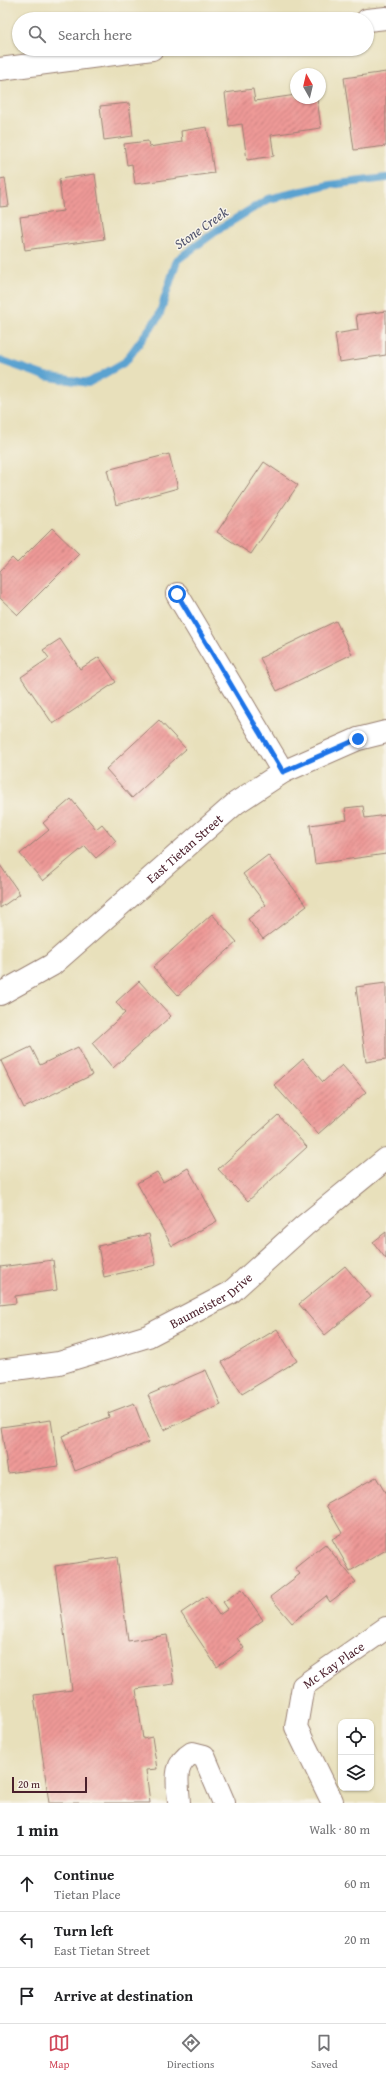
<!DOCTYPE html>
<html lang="en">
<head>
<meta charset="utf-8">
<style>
  body { margin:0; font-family:"Gentium Book Plus",serif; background:#f2f2f2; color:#202124 }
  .controls { position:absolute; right:12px; bottom:12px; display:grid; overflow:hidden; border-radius:8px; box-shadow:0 1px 3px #0004 }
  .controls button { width:36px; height:36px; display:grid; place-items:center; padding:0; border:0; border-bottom:1px solid #e0e0e0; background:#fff; color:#202124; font:20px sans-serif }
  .compass { position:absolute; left:290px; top:68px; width:36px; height:36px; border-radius:50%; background:#fff; box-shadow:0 1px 3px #0004; rotate:352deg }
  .scale { position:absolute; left:12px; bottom:10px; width:75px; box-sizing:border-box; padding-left:4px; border:2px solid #4a1f2b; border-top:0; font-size:11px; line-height:14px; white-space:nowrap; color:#4a1f2b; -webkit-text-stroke:3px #f7f3e8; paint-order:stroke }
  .stop { position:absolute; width:12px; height:12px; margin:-9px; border:3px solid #1a73e8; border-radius:50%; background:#fff }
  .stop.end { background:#1a73e8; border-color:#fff; box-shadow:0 1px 4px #0008 }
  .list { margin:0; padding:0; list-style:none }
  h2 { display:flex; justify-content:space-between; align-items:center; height:52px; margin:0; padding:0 16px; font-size:17px }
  h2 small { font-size:13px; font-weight:400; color:#757577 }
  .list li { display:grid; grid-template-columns:26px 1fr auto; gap:12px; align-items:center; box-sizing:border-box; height:56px; padding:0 16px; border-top:1px solid #e0e0e0 }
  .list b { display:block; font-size:15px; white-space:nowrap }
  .list p { margin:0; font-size:13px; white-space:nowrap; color:#757577 }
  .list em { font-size:13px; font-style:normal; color:#757577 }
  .icon { flex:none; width:22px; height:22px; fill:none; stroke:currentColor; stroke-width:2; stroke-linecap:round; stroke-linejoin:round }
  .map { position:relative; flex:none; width:386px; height:1803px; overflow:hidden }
  .search { position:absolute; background:#fff; box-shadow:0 1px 3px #0004; left:12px; right:12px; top:12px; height:44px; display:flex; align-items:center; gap:10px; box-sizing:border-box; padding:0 14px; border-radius:22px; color:#757577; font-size:15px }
  .sheet { height:220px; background:#fff }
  nav { display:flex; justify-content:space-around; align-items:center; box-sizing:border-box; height:56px; border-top:1px solid #e0e0e0; background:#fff; font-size:11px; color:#757577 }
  nav a { display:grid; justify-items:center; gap:2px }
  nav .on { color:#d1495b }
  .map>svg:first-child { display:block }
</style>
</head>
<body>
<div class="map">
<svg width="386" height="1803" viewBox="0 0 386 1803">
  <defs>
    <pattern id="building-hatch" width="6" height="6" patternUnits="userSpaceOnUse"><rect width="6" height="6" fill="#ee9a97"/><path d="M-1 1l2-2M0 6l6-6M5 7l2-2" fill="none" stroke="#c37d7b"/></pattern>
  </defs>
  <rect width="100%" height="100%" fill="#f7f3e8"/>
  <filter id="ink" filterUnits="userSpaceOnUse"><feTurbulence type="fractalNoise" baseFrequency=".025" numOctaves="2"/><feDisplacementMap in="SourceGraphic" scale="8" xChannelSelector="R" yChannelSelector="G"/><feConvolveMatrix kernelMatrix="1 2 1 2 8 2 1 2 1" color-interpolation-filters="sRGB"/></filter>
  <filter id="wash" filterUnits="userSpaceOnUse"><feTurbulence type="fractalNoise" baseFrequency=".012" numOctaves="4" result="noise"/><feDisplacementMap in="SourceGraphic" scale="16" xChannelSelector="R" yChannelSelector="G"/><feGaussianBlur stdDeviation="0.9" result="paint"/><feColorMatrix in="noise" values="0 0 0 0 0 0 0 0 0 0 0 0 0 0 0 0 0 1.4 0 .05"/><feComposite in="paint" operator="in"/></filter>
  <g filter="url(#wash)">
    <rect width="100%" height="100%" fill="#e8e0bb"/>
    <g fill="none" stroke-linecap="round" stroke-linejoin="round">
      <path stroke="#5aa2d0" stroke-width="8" d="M0,360L45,376L88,383L125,362L159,316L177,260L219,229L268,199L330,185L386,178"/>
    </g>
    <g id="blocks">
      <path fill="url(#building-hatch)" d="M386,72V146L354,150L344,78Z
        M253,89L255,101L296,95V98H317L321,128L271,135L274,156L247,160L242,124L229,126L225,93Z
        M129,103L133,136L104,140L100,106Z
        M207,127L214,173L135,184L132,164L127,165L124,144L148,141L149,147L182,142L181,131Z
        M95,174L104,239L25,250L20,217L63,211L59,179Z
        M5,178L9,206L0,207V179Z
        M386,311V355L339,362L335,334L358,330L356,315Z
        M169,454L178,488L116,505L107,470Z
        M264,462L298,485L251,554L217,532Z
        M52,528L79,554L18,615L0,598V571L12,558L17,563Z
        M336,621L352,654L277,691L260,658Z
        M60,639L80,669L99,657L116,682L53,724L21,677L49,658L43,650Z
        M159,720L186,749L132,798L106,769Z
        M71,799L96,829L102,824L116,841L96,858L85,846L43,881L20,854L49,830L43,823Z
        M363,806L365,818L386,815V854L315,864L310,825L347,820L345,808Z
        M268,855L307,906L263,939L248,919L266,905L243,874Z
        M0,865L20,894L0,908Z
        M212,914L237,942L178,995L153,967Z
        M139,981L171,1016L113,1068L92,1043L125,1013L116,1002Z
        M386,983V1059L366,1062L356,987Z
        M31,1047L40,1065L78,1047L92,1075L24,1108L1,1061Z
        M303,1059L323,1082L342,1065L366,1092L318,1134L274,1085Z
        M278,1115L307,1147L248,1201L218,1169Z
        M188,1168L217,1221L172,1246L137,1183L157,1172L163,1182Z
        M386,1232V1259L373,1242Z
        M149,1234L156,1265L104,1277L98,1246Z
        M53,1260L57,1290L15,1296L16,1303L0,1305V1267Z
        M345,1266L371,1297L325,1335L299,1304Z
        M277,1329L297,1361L242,1394L222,1362Z
        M206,1370L221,1405L164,1430L148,1395Z
        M134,1403L149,1442L75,1471L62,1436L109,1417L108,1413Z
        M51,1420L58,1466L8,1473L1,1427Z
        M376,1477L386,1494V1550L350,1571L332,1539L342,1533L326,1505Z
        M325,1544L356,1582L330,1602L326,1596L292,1623L270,1597L300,1574L295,1568Z
        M117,1557L128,1641L167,1635L174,1684L136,1689L143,1739L152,1737L157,1769L146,1770L150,1803H49L34,1695L72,1690L55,1566Z
        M242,1589L263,1620L237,1638L244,1648L217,1667L181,1613L206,1596L219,1615L228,1609L223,1602Z"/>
    </g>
  </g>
  <g filter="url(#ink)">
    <use href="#blocks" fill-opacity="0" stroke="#998073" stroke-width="1"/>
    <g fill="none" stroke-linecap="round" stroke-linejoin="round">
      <defs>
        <g id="minor">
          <path d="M367,20L386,18"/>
          <path d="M0,69L152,49"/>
          <path d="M177,594L283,772"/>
          <path id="s1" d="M0,1371L59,1363L148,1336L230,1293L304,1226L386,1159"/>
          <path id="s2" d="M332,1801L296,1727L303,1686L386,1628"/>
          <path d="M179,1803C178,1783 172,1765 192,1753L204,1756L224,1803"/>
        </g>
        <g id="major">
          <path id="s3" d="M0,994L52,965L236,803L283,772L358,739L386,732"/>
        </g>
      </defs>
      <use href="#minor" stroke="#998073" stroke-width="24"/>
      <use href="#major" stroke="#998073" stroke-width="24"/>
      <use href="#minor" stroke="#fff" stroke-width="22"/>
      <use href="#major" stroke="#fff" stroke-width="22"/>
    </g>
  </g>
  <g fill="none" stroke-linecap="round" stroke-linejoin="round" filter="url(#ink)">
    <path stroke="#1a73e8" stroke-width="5" d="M177,594L283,772L358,739"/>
  </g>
  <g text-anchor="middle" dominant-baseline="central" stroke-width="3" stroke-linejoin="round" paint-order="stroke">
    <g font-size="13" fill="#4a1f2b" stroke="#f7f3e8">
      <text stroke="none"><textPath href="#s3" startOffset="236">East Tietan Street</textPath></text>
      <text stroke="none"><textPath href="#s1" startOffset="225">Baumeister Drive</textPath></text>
      <text stroke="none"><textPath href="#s2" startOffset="161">Mc Kay Place</textPath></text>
    </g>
    <g font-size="14" font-style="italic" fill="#50536d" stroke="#f7f3e8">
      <text transform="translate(201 228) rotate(-35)">Stone Creek</text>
    </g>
  </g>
</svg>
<div class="controls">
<button><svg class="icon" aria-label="locate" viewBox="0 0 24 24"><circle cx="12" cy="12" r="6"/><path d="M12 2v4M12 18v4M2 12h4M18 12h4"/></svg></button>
<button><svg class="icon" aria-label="layers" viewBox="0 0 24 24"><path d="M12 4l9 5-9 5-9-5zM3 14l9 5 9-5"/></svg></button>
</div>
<svg class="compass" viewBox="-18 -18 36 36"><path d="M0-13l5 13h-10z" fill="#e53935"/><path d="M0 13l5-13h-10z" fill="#757577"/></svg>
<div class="scale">20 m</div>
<div class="stop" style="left:177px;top:594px"></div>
<div class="stop end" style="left:358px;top:739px"></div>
<div class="search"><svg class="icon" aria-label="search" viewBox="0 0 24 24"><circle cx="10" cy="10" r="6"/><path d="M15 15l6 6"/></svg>Search here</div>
</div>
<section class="sheet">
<h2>1 min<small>Walk · 80 m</small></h2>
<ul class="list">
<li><svg class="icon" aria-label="ahead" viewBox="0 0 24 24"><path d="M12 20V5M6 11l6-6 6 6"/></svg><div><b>Continue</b><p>Tietan Place</p></div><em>60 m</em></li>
<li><svg class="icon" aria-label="left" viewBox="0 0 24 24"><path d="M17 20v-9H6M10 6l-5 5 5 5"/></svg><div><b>Turn left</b><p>East Tietan Street</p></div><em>20 m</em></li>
<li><svg class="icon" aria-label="arrive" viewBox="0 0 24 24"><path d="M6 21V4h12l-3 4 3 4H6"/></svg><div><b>Arrive at destination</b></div></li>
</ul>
</section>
<nav>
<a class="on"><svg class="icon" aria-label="map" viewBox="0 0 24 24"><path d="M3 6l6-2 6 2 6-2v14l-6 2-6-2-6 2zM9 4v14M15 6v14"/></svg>Map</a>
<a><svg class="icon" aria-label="directions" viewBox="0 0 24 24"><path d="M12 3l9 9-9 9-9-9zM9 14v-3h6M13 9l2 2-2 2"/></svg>Directions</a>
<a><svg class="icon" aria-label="saved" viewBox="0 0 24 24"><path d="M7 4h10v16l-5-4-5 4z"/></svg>Saved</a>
</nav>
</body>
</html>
